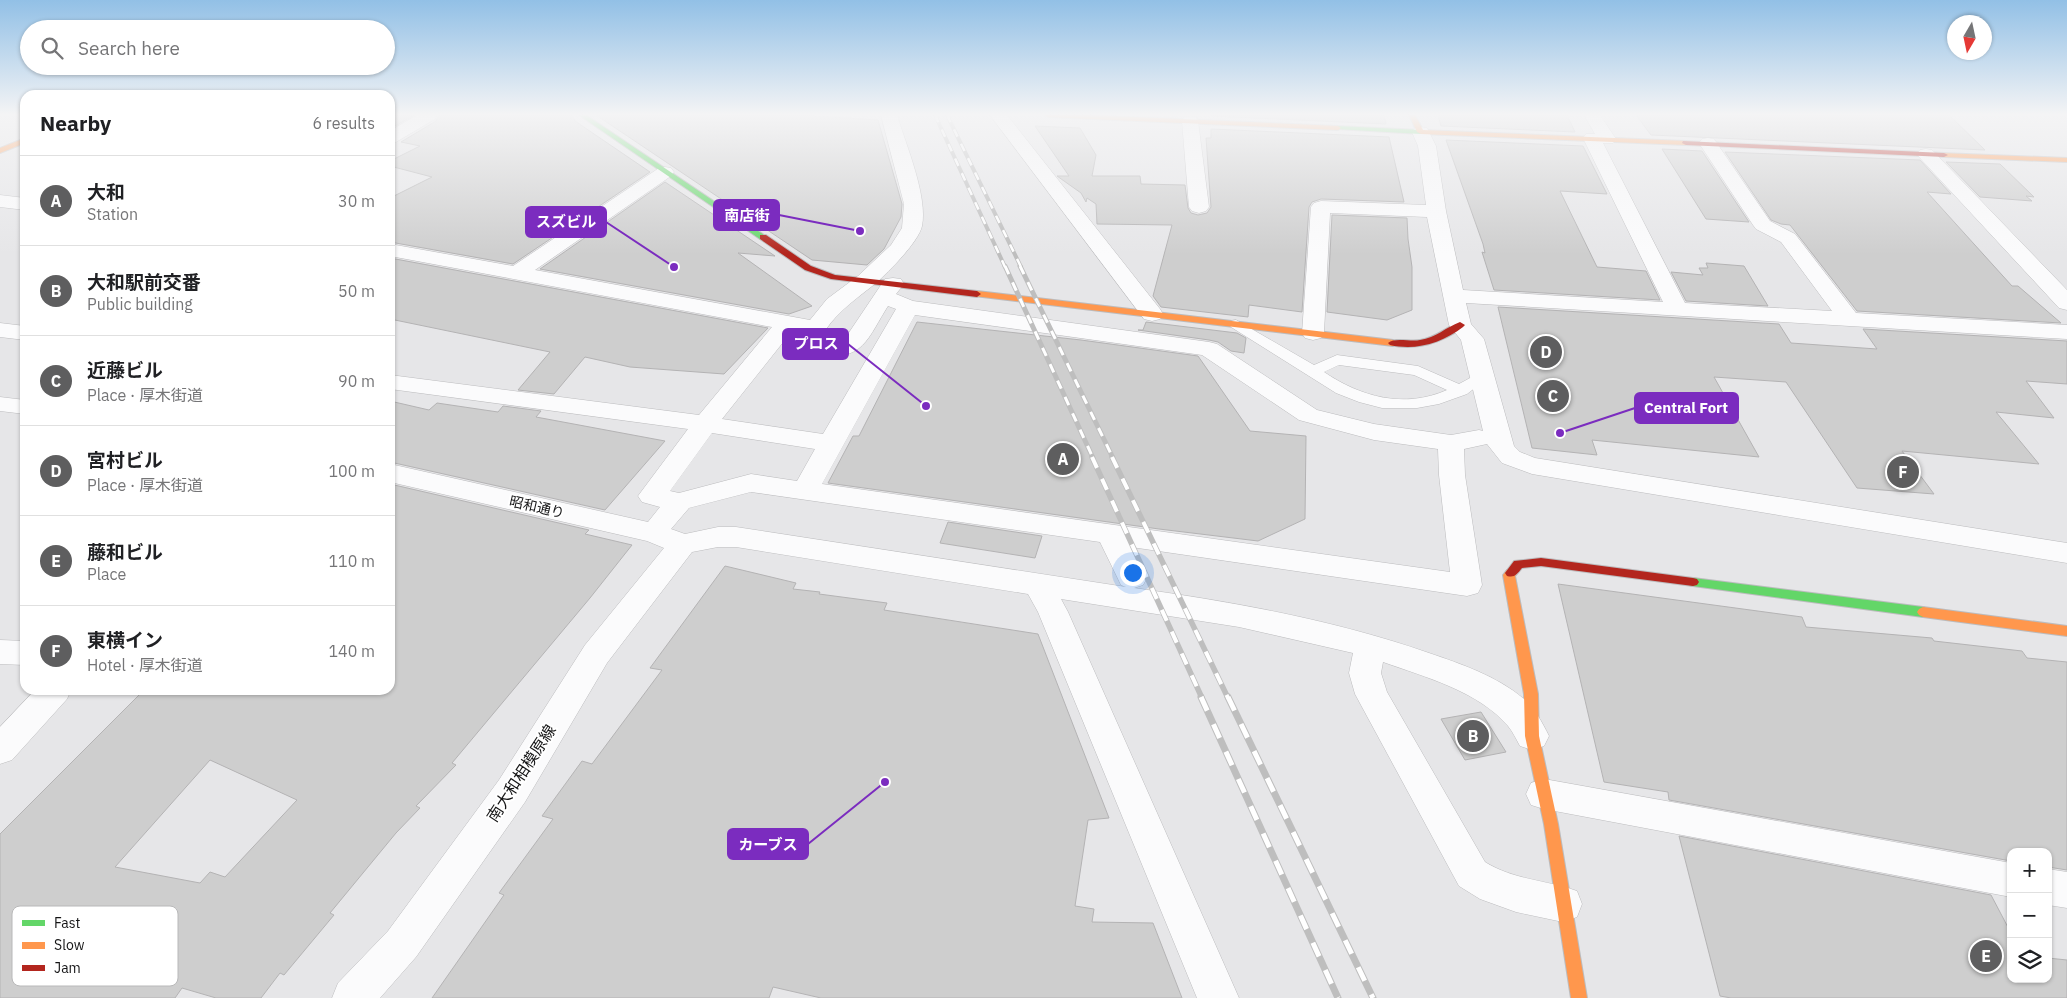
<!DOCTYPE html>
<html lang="en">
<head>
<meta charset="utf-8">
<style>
  body { margin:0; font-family:"IBM Plex Sans","Noto Sans JP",sans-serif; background:#f6f6f6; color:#202124 }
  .controls { position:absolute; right:15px; bottom:15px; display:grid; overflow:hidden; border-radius:10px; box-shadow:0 1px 4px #0004 }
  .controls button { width:45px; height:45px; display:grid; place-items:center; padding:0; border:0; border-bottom:1px solid #e0e0e0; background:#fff; color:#202124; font:25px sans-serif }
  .compass { position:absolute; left:1947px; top:15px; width:45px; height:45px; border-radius:50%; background:#fff; box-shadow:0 1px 4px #0004; rotate:189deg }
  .you { position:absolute; left:1132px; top:572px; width:18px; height:18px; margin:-12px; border:4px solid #fff; border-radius:50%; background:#1a73e8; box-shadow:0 0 0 8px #1a73e833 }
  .badge { display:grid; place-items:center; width:32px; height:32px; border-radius:50%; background:#5e5e5f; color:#fff; font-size:16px; font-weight:700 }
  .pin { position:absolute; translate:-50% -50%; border:2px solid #fff; box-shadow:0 1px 5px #0006 }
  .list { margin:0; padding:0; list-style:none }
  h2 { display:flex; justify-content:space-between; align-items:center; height:65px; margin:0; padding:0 20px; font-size:21px }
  h2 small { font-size:16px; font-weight:400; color:#757577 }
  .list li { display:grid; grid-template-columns:32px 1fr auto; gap:15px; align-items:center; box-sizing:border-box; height:90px; padding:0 20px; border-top:1px solid #e0e0e0 }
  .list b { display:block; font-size:19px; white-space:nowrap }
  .list p { margin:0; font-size:16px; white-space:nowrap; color:#757577 }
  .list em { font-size:16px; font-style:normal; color:#757577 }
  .icon { flex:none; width:28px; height:28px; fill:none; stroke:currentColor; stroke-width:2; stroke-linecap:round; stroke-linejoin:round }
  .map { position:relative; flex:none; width:2067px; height:998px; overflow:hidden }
  .search { position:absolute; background:#fff; box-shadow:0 1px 4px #0004; left:20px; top:20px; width:375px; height:55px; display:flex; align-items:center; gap:12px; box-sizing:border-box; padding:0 18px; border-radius:28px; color:#757577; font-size:19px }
  .panel { position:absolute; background:#fff; box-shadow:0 1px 4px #0004; left:20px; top:90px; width:375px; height:605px; border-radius:15px }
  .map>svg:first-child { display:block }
</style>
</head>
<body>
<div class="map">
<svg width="2067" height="998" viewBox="0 0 2067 998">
  <rect width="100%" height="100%" fill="#e6e6e8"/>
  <path fill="#cecece" stroke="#b4b3b4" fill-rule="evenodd" d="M390,115H414L390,129Z
    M439,115H572L575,121L650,172L513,264L390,242V198L432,177L390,166V161L420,146L401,142L436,121Z
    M596,115H800L878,120L902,204L901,217L884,249L867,265L812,260Z
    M1211,115H1384L1386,124L1211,116Z
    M1438,115H1567L1575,132L1441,126Z
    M1636,115H1949L1985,150L1651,135Z
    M1035,126L1080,128L1096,155L1092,176H1140L1141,184L1185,185L1188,208L1191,213L1198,215L1207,213L1211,207L1206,138H1211V129L1389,137L1404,202L1321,199L1312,202L1309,207L1302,312L1249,305L1248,317L1161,307L1153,296L1172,225L1097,224L1096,204L1087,198L1086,202L1081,193L1057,176H1069Z
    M1446,140L1583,146L1607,194L1560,191L1597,267L1646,271L1660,300L1494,290L1482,252L1485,253L1483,244Z
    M1662,149L1702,151L1749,222L1706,219Z
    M1725,152L1920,160L1951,194L1927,192L2012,286H2018L2061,323L1857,311L1790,225L1781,224L1771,220Z
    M1946,162L2000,164L2034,197L2026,196L2032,201L1980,197Z
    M665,182L775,256L738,253L812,306L789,314L540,269Z
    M1332,215L1407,218L1408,239L1412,267V310L1387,320L1327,312Z
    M390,258L768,328L724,374L630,367L585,357L554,394L518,390L550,352L390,319Z
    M1706,263L1744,266L1768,306L1686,301L1671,272L1703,275L1699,268H1708Z
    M1498,307L1779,324L1791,343L1877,349L1863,329L2067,341V384L2026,381L2054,418L1996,412L2039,464L1902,451L1934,494L1857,488L1786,382L1714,377L1759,457L1592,440L1597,455L1532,448Z
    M917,322L1081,340L1198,356L1250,431L1306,436L1305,519L1258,541L1159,529L828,483L853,436H859Z
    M1146,322L1237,333L1246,338L1244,353L1231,351L1218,342L1209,340L1138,330H1143Z
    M390,401L429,410L437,403L498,412L503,406L541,411L536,417L665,441L605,510L390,462Z
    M390,484L589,530L585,534L632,545L590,598L452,763L456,765L416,806L420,808L396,833L330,913L334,915L284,975L280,973L261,998H216L182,988L175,998H0V834L144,690H390ZM210,760L297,800L225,877L210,872L200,883L115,867Z
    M948,522L1042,536L1035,558L940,543Z
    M725,566L796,583L793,589L820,592L819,594L887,603L884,610L1038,634L1109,818L1088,820L1075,906L1094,909L1092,922L1153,923L1182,998H821L773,987L769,998H432L504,895L499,893L553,819L542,816L582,761L592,764L662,670L650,668Z
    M1558,584L1802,617L1806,627L1932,638L1934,641L2022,651L2027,658L2067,662V870L2048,867V852H2011V861L1669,800L1668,792L1604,782Z
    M1481,712L1506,752L1465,760L1441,719Z
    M1679,836L1991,895L2011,933V979H2048V958L2067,960V998H1731L1720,996Z"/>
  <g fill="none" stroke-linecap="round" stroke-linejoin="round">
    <defs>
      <path id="lane" d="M1236,320L1314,365L1337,355L1418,366L1459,384L1481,372L1486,374L1489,377L1467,394L1439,404L1417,408H1382L1359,402L1336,393L1231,327L1229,324L1231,321ZM1339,365L1414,375L1447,390C1404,409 1361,397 1324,372Z"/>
      <path id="street" d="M417,115H437L435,119L396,142L390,143V131Z
        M881,115H897C906,145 928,196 922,226C919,242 884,277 871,287C852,302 832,316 821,338L838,341L846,337L885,279L893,278L901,279L904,284L896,294L913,301L1209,342L1217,344L1317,410L1374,424L1451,435L1479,430L1483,431L1461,340L1449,325L1427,217L1330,213L1324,333L1321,338L1313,340L1305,338L1302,333L1311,207L1314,203L1321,201L1426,205L1418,146L1412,132L1415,128L1421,127L1427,128L1436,146L1446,211L1463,290L1663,302L1583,138L1586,134H1595L1584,115H1600L1616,139L1613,143H1603L1685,303L1832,311L1781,242L1756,229L1753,225L1699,143L1702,139L1708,138L1714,139L1770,221L1795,234L1856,313L2067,325V339L1466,303L1471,324L1484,339L1514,446L1520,452L1535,458L2067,543V563L1532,474L1502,463L1487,444L1464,449L1465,475L1482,585L1478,593L1467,596L1131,547L1147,578L1143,585L1134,588C1234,602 1334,620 1429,653C1461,664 1497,676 1524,699C1535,709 1542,722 1549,736L1544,746L1532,750L1520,746C1516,739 1513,732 1508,726C1478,691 1425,677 1383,662L1381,673L1387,692L1485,862C1514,880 1546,880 1577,891L1582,904L1577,917L1563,922L1516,912L1480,899L1459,886L1355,694L1349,673L1353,653L1239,627L1061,599L1068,612L1239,998H1197L1038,612L1028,594L736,547H718L692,552L607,663L525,802L416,957L380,998H332L338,983L388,931L499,780L585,645L664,548L647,541L390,482V464L648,522L660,507L642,502L638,496L688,429L390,389V375L699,415L772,327L390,256V244L513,266L659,168L665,167L671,168L674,172L671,176L535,270L810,320L827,299L858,276L891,245L902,228L904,204ZM888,306L896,309L823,434L722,419L792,331L801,332L798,337C800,348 808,350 818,353C863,364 868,337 888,306ZM915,315L1202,355L1299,420L1374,440L1438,449L1439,475L1450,572L822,484ZM712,433L815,449L797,481L751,474L679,493L670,491ZM751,492L1100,542L1121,585L1126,587L736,527H718L685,534L671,529L689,508Z
        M990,115H1007L1160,309L1163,314L1160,319L1152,321L1144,319Z
        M1190,116L1196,117L1198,121L1209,207L1206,211L1199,213L1192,211L1189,207L1182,121L1184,117Z
        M1926,149L1932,150L2067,290V310L2059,308L1920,158L1917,154L1920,150Z
        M0,195L25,198V210L0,207Z
        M0,323L25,326V340L0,337Z
        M0,397L25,400V414L0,411Z
        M0,640L25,641V665L0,664Z
        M35,690H71L67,699L12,760L0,764V727Z
        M1544,779L2011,863V897L1544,809L1531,805L1526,794L1531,783Z
        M2048,869L2067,872V908L2048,905Z"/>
      <path id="fast" d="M579,115H586L767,237L760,239Z
        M1338,126L1421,130L1425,132L1421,134L1336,129L1335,128Z
        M1693,578L1923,607L1927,609L1929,612L1927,615L1923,617L1693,586L1689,585L1687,582L1689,579Z"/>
      <path id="slow" d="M1045,115H1089L1338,126L1341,128L1338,130L1048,117Z
        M1409,115H1415L1423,130L1686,141L1690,143L1686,145L1421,134L1417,132Z
        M25,138V143L0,153V148Z
        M1941,153L2067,158V162L1944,157L1940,155Z
        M977,291L1393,340L1398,343L1393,346L974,296V292Z
        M1511,569L1515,570L1517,573L1515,576L1538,694L1539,736L1558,824L1587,998H1571L1544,824L1525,736L1524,694L1503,575L1507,570Z
        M1923,607L2067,626V636L1923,617L1919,615L1917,612L1919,609Z"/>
      <path id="jam" d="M1683,141L1944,153L1948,155L1944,157L1686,145L1682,143Z
        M760,235H766L811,266L835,275L977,291L981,294L977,297L831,279L805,270L760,239Z
        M1460,322L1465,325L1463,327C1442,343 1416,351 1390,345L1388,343C1395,337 1410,342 1420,340C1436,338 1446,327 1460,322Z
        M1541,558L1693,578L1697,579L1699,582L1697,585L1693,586L1541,566L1522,568C1517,574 1515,578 1507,576L1505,573L1514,561Z"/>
    </defs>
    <use href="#lane" stroke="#bcbcbe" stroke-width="1"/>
    <use href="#street" stroke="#bcbcbe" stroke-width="1"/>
    <use href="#fast" stroke="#bcbcbe" stroke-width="2"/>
    <use href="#slow" stroke="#bcbcbe" stroke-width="2"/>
    <use href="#jam" stroke="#bcbcbe" stroke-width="2"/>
    <use href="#lane" fill="#fbfbfc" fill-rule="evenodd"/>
    <use href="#street" fill="#fbfbfc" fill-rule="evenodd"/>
    <use href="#fast" fill="#63d668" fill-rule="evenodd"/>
    <use href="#slow" fill="#ff974d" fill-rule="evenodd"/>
    <use href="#jam" fill="#b3261e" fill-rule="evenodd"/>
    <defs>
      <path id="rail-far3" d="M935,115L1005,267
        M947,115L1021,267"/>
      <path id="rail-far2" d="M1005,266L1093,458
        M1020,266L1113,458"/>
      <path id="rail-far1" d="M1092,457L1202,698
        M1112,457L1228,698"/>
      <path id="rail" d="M1201,697L1338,998
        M1228,697L1373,998"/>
    </defs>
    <use href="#rail-far3" stroke="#bebebe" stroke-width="4"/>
    <use href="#rail-far2" stroke="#bebebe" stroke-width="5"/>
    <use href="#rail-far1" stroke="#bebebe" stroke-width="5.5"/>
    <use href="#rail" stroke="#bebebe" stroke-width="7"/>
    <use href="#rail-far3" stroke="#fff" stroke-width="2.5" stroke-dasharray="8" stroke-linecap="butt"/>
    <use href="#rail-far2" stroke="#fff" stroke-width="3" stroke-dasharray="9" stroke-linecap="butt"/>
    <use href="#rail-far1" stroke="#fff" stroke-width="4" stroke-dasharray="12" stroke-linecap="butt"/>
    <use href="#rail" stroke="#fff" stroke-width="5" stroke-dasharray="15" stroke-linecap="butt"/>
  </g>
  <linearGradient id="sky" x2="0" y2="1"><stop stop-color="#92c0e6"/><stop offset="0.45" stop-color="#f4f4f5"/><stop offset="1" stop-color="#f4f4f5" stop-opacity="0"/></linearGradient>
  <rect width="2067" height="254" fill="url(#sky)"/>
  <g text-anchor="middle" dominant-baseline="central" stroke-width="4" stroke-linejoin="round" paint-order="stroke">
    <g font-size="14" fill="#141415" stroke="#fff">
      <text transform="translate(537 507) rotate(13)">昭和通り</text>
    </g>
    <g font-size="16" fill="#141415" stroke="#fff">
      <text transform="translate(521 773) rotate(-57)">南大和相模原線</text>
    </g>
  </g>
  <rect x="12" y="906" width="166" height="80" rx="8" fill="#fff" stroke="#b8b8b9" stroke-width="1"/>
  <rect x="22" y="920" width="23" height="6" fill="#63d668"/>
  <rect x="22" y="942" width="23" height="7" fill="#ff974d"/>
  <rect x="22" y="965" width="23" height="6" fill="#b3261e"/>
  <g font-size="14" fill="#141415">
    <text x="54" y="928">Fast</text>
    <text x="54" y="950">Slow</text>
    <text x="54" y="973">Jam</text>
  </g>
  <path fill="none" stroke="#7b2cbf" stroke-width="2" d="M860 231L779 215M674 267L606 222M926 406L848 344M1560 433L1635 408M885 782L808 844"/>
  <g fill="#7b2cbf" stroke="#fff" stroke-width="2">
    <circle cx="860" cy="231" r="5"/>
    <circle cx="674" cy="267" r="5"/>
    <circle cx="926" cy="406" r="5"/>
    <circle cx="1560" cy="433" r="5"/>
    <circle cx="885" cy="782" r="5"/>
  </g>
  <g fill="#7b2cbf" stroke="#7b2cbf" stroke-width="2">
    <rect x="714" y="200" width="65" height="30" rx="5"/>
    <rect x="526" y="207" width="80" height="30" rx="5"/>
    <rect x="783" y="329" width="65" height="30" rx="5"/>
    <rect x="1635" y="393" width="103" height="30" rx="5"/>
    <rect x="728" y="829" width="80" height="30" rx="5"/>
  </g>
  <g font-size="15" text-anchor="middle" font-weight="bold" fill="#fff">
    <text x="747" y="221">南店街</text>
    <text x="566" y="227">スズビル</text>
    <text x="816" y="349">プロス</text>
    <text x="1686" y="413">Central Fort</text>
    <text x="768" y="850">カーブス</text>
  </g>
</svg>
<div class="controls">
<button>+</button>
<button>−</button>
<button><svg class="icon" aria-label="layers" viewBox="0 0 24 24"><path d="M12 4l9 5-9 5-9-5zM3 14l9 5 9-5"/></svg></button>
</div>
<svg class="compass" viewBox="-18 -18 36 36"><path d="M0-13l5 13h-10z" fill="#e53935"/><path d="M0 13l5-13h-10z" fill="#757577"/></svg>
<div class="you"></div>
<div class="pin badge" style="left:1063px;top:459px">A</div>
<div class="pin badge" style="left:1473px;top:736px">B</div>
<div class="pin badge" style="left:1553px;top:396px">C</div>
<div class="pin badge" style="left:1546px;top:352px">D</div>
<div class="pin badge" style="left:1986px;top:956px">E</div>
<div class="pin badge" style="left:1903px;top:472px">F</div>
<div class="search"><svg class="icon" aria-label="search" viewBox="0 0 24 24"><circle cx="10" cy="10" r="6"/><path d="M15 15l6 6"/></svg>Search here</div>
<section class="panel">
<h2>Nearby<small>6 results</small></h2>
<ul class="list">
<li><span class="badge">A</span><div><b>大和</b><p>Station</p></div><em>30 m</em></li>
<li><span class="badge">B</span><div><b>大和駅前交番</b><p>Public building</p></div><em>50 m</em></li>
<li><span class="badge">C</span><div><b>近藤ビル</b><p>Place · 厚木街道</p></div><em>90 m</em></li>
<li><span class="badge">D</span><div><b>宮村ビル</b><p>Place · 厚木街道</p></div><em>100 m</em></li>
<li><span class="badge">E</span><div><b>藤和ビル</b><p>Place</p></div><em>110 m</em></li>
<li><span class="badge">F</span><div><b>東横イン</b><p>Hotel · 厚木街道</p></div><em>140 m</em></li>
</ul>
</section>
</div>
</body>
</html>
